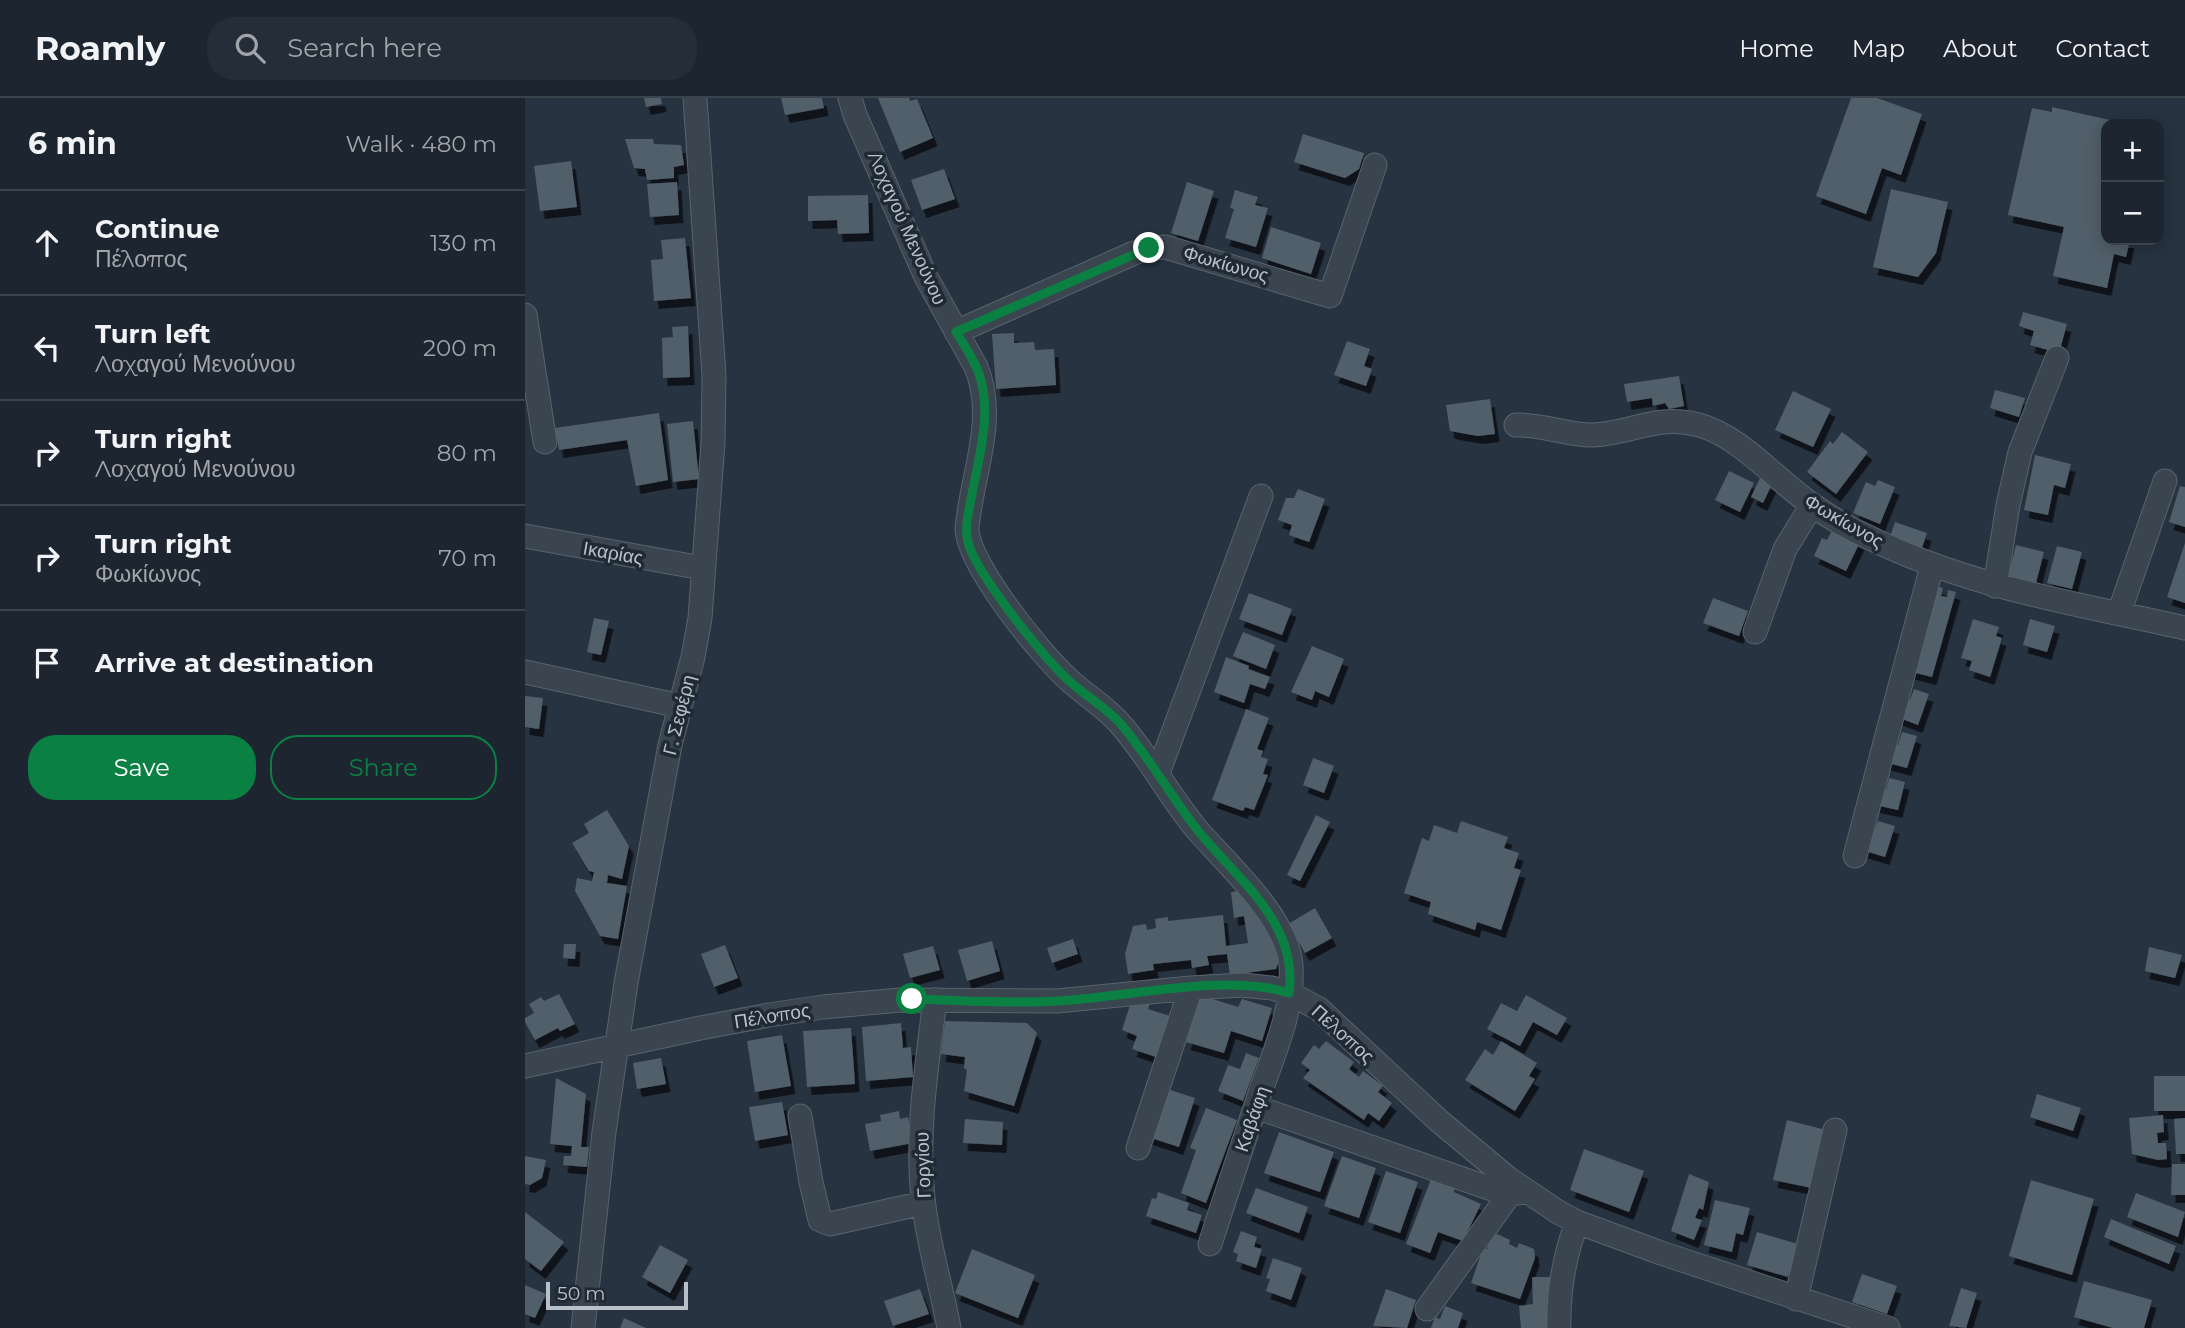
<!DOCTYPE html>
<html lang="en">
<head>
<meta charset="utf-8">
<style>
  body { margin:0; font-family:Montserrat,sans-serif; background:#252e38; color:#f1f3f6 }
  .controls { position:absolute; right:21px; top:21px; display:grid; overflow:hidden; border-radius:14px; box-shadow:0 4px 18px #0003 }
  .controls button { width:63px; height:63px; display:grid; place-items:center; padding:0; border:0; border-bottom:2px solid #3b434c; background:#1d2630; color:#f1f3f6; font:35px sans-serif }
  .scale { position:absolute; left:21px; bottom:18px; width:142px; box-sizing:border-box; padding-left:7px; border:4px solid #b8c0ca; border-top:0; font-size:19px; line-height:24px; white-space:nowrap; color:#b8c0ca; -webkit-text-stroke:5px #202a35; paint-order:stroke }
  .stop { position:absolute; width:21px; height:21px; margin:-16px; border:5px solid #0b8043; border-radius:50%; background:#fff }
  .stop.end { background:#0b8043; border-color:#fff; box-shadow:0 2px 7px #0008 }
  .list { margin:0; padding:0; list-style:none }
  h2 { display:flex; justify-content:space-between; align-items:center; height:91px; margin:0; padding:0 28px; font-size:30px }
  h2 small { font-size:23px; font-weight:400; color:#a0a5ab }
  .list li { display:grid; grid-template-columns:46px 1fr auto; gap:21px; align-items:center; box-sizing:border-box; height:105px; padding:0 28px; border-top:2px solid #3b434c }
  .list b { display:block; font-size:26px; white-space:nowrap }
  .list p { margin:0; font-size:23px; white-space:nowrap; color:#a0a5ab }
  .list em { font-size:23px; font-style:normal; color:#a0a5ab }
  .actions { display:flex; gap:14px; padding:21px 28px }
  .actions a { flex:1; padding:16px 0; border:2px solid #0b8043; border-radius:28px; text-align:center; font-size:24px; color:#0b8043 }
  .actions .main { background:#0b8043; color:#fff }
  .icon { flex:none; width:38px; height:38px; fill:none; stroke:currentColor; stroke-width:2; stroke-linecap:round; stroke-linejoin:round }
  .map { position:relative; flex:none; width:1660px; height:1230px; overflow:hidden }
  header { display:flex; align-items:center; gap:42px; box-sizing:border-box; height:98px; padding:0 35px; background:#1d2630; border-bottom:2px solid #3b434c }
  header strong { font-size:33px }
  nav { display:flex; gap:38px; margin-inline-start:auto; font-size:24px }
  .search { width:490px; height:63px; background:#252e38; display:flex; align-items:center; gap:18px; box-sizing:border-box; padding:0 24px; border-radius:28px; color:#a0a5ab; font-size:26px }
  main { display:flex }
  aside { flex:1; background:#1d2630 }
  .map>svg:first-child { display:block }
</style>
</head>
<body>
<header>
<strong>Roamly</strong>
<div class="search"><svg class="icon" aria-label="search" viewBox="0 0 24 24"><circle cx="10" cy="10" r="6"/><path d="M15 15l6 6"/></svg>Search here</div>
<nav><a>Home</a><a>Map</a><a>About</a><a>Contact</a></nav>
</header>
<main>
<aside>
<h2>6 min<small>Walk · 480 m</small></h2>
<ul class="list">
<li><svg class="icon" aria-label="ahead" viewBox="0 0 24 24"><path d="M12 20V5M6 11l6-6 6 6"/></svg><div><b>Continue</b><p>Πέλοπος</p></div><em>130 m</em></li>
<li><svg class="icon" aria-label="left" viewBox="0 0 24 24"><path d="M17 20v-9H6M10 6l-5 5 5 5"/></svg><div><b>Turn left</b><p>Λοχαγού Μενούνου</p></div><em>200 m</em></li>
<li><svg class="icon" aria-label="right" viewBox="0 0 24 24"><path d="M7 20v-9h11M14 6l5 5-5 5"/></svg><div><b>Turn right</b><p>Λοχαγού Μενούνου</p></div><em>80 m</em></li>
<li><svg class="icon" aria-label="right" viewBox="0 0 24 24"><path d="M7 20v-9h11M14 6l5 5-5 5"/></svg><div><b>Turn right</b><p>Φωκίωνος</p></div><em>70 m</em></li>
<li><svg class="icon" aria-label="arrive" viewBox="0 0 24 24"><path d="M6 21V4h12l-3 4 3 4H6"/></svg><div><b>Arrive at destination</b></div></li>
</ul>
<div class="actions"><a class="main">Save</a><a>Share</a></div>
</aside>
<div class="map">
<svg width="1660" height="1230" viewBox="0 0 1660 1230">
  <defs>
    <filter id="shadow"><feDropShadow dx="4.5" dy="8" stdDeviation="0" flood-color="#0009"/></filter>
  </defs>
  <rect width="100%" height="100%" fill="#273340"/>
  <path fill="#515e6b" filter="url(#shadow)" d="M119,0H136L137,6L121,9Z
    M256,0H297L299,10L260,17Z
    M353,0H384L385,3L392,1L408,40L375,54Z
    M1326,0H1352L1397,16L1376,77L1357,70L1341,116L1291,98Z
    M1527,9L1598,25L1581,26V142H1605L1601,159L1589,156L1582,190L1528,178L1539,129L1483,117L1507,10L1527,14Z
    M778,36L839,55L834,71L820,80L769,64Z
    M100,41H128L129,46L156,47L159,67L149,69V80L122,82L120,71L109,70Z
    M46,63L52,109L15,113L9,68Z
    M419,71L430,101L397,112L386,82Z
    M152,84L154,117L125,119L122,86Z
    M662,84L689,93L673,143L646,135Z
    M1366,91L1423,104L1411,155L1393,179L1348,169Z
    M710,92L733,99L730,107L743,110L731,149L700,140L709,111L705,110Z
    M343,97L344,135L313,136L312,122L283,123V98Z
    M746,129L796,145L786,176L737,160Z
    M160,140L166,200L129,203L126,162L138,161L136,142Z
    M1498,214L1542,226L1534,255L1505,247L1509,233L1494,228Z
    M163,228L165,279L138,280L137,240L148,239L147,229Z
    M489,235V245L509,244L510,252L529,251L531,287L471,291L467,236Z
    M822,243L845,251L839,268L847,271L841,288L809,277Z
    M1154,278L1159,308L1144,311L1140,305L1128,308L1127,300L1102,304L1099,286Z
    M1470,292L1500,300L1494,319L1465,310Z
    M1268,293L1306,311L1288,349L1250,332Z
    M965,301L970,336L953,338L925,333L921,307Z
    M134,315L143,382L111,388L102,342L34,352L30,330Z
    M168,323L174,381L148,384L142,326Z
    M1317,334L1343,354L1311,396L1282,374L1305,343L1308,346Z
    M1510,357L1546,366L1540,390L1529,387L1523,417L1499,412Z
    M1204,373L1229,385L1215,414L1190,402Z
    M1235,380L1247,386L1238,405L1226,399Z
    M1353,382L1370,389L1355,426L1328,415L1341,384L1350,388Z
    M1655,388L1660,389V429L1644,424Z
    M773,391L800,401L784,444L764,437L767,427L753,422L761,400H769Z
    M1370,424L1402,435L1397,450L1365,439Z
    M1308,431L1335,444L1321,473L1289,458L1297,440L1302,442Z
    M1660,445V505L1642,499Z
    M1491,447L1519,454L1511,485L1483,478Z
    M1532,448L1557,454L1547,491L1522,485Z
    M1408,487L1418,490L1416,498L1422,499L1423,492L1431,494L1407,579L1383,573Z
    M724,495L767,511L757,537L714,521Z
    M1188,500L1223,513L1214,538L1178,525Z
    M69,520L84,523L76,557L62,554Z
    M1448,521L1474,529L1471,538L1477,540L1465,579L1444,572L1447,563L1436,560Z
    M1505,521L1530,528L1522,554L1498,547Z
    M718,534L750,547L741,571L708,558Z
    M787,548L819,561L804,599L790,593L787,602L766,594Z
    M701,559L724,568L723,571L745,579L740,591L725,586L719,605L689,594Z
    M1389,591L1404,596L1393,627L1372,619L1378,600L1385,602Z
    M0,598L18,600L14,631L0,629Z
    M721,611L744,620L732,651L738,653L736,659L743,661L738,676L743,677L729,712L720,709L718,713L687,702Z
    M1377,634L1392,638L1382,670L1359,664L1364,645L1373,647Z
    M788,660L809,668L799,695L778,687Z
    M1364,680L1380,684L1373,712L1350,707L1355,690L1361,692Z
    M82,712L104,748L97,781L83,777L82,785L102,788L93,841L75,838L50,793L52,780L67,783L69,774L64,773L47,745L64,735L59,726Z
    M791,717L805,724L775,783L762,777Z
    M936,723L983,739L979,750L994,755L989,770L996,772L976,832L952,824L950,832L903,816L906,804L879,795L897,740L904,743L909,727L932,735Z
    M1353,723L1370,728L1360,759L1337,752L1341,737L1347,739Z
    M721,792L757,855L751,871L705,877L702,856L682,858L684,867L667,870L666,862L628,866L629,872L603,876L600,856L608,828L621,826L622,832L631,830L630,821L643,819V823L698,817L701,848L723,845L719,818L709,820L706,794Z
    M790,810L807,840L780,855L763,826Z
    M548,841L553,856L527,865L522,850Z
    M467,843L475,873L442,883L433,852Z
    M39,846H51L50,861L38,860Z
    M200,847L213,880L189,889L176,856Z
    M408,848L415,872L385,880L378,856Z
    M1624,849L1657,857L1650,880L1620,873Z
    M34,896L50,926L35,933L33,930L10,942L0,924V920L9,915L4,906L16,899L19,903Z
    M675,897L713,909L717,901L747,910L737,943L706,933L699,955L661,944Z
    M1001,897L1042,920L1032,937L1008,924L995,948L962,931L976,905L992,913Z
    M625,905L623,911L648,919L634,960L607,951L612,938L597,932L605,907Z
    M420,923L502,925L512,935L489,1008L439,993L442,972L439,970L440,959L416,956Z
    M376,925L378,950L386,949L388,979L341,983L337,929Z
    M326,930L330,986L282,989L278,933Z
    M257,937L266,988L230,994L222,943Z
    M801,943L829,964L824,971L834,979L838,973L858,988L853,994L867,1005L854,1023L843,1015L839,1022L778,980L785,972L776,965L789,947L794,951Z
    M976,943L1012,965L1004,978L1010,981L990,1013L940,982L960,951L968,957Z
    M721,955L734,960L718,1003L693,993L703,967L715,971Z
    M136,960L141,986L112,991L108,965Z
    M1629,978H1660V1013H1629Z
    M31,980L61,996L56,1049H64L62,1069L38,1067L39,1058H46L47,1048L25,1046Z
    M639,990L670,1000L654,1049L623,1039Z
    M1512,996L1556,1010L1548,1033L1505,1019Z
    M257,1004L263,1037L230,1043L224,1009Z
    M681,1010L712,1022L681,1105L656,1095L671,1052L665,1050Z
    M374,1013L375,1021L383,1019L388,1045L345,1053L340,1026L356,1023L355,1017Z
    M1638,1017L1639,1034L1632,1035L1633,1045H1641L1642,1061L1633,1062L1607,1056L1604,1020Z
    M1660,1020V1056H1651L1649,1021Z
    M440,1021L478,1024L477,1047L438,1045Z
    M1262,1022L1301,1032L1287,1090L1248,1082Z
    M754,1034L809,1054L795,1094L739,1075Z
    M1059,1051L1119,1073L1104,1114L1045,1092Z
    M0,1058L21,1062L17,1080L5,1087L0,1086Z
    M817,1058L851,1070L834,1120L799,1108Z
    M1647,1066H1660V1097H1646Z
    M861,1073L893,1084L875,1135L843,1124Z
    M1164,1076L1184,1084L1178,1112L1174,1110L1170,1120L1177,1122L1169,1142L1146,1133Z
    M906,1081L930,1090L929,1094L956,1106L938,1143L913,1134L905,1155L881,1146Z
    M1506,1082L1569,1101L1547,1177L1484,1158Z
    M731,1090L783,1109L774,1135L721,1115Z
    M633,1094L664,1105L662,1112L677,1117L671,1135L621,1118L627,1100L631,1101Z
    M1611,1095L1660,1114L1653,1139L1602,1119Z
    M1190,1102L1225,1110L1218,1137L1211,1135L1207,1154L1179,1147Z
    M0,1114L39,1144L16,1173L0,1161Z
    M1586,1121L1651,1148L1644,1166L1579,1139Z
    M716,1133L732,1139L729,1149L737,1151L731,1170L711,1163L713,1156L708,1154Z
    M1232,1134L1273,1146L1263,1179L1222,1167Z
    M972,1136L985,1142L984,1146L992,1150L994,1145L1009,1151L1010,1160L995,1201L946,1185L958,1150L962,1151L965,1139Z
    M135,1147L163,1162L145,1195L117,1179Z
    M447,1151L510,1177L493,1220L430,1195Z
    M748,1160L777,1170L766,1202L741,1193L745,1181L741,1180Z
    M1337,1176L1372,1188L1362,1216L1327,1204Z
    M1007,1179H1025L1030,1230H996L994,1208L1008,1206Z
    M1559,1183L1627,1202L1619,1230H1588L1549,1219Z
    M0,1187L21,1196L10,1220L0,1216Z
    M1436,1190L1452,1195L1441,1230L1424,1228Z
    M395,1191L404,1216L368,1228L359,1203Z
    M861,1191L891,1202L882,1230L848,1228Z
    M920,1208L938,1215L933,1230H906L910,1219L915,1221Z
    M99,1220L121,1230H95Z"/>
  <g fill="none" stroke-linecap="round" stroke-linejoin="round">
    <defs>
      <path id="minor" d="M325,0L330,17L401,179L451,269C473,322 446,378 442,431C443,467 516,557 544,582C561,598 581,609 596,627C625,660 645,700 674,734C704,768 762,820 766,867C769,911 749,955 735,995C718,1046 701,1096 685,1146
        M0,217L20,344
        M431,234L609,155L624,150L640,149L805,198L850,67
        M991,327C1018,326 1045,338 1069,337C1107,335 1132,316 1174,327C1215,338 1251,382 1286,406C1304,419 1325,431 1345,440C1444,489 1553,506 1660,530
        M0,438L177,470
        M1470,488L1483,407L1495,354L1532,260
        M1594,515L1640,383
        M1230,534L1260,451L1287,407
        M0,574L155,608
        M633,675L736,398
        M1330,758L1407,468
        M410,902C402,967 391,1033 398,1099C402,1143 416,1186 424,1230
        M0,968L175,930L244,917L298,909L375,902L532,903L666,890L717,887L747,890L764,895L794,911L914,1023L984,1081L1033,1114L1052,1124L1136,1155L1363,1230
        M731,1009L984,1097L1001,1093
        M275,1018L286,1084L295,1122L305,1126L398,1105
        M613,1050L666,890
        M1271,1201L1310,1032
        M902,1211L984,1097
        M58,1230L79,1034L101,885L145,647L168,559L175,520L188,345L189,277L170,0
        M1034,1230C1033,1192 1039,1159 1052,1124"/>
    </defs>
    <use href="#minor" stroke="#59636d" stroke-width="25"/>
    <use href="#minor" stroke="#3b4550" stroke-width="23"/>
  </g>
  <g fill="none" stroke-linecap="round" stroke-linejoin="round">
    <path stroke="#0b8043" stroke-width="9" d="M387,901C435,902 483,906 531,903C600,900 699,874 764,895C774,823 709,779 670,729C644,695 623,658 595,625C579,608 559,597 542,581C517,557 451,476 443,444C439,427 445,408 448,391C455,355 467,313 454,276C449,261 439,247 431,234L624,150"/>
  </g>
  <g text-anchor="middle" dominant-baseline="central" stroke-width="7" stroke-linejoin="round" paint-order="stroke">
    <g font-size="19" fill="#b8c0ca" stroke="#202a35">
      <text transform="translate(382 130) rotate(66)">Λοχαγού Μενούνου</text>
      <text transform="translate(701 166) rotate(16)">Φωκίωνος</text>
      <text transform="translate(1319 423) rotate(30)">Φωκίωνος</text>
      <text transform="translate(88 455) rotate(10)">Ικαρίας</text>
      <text transform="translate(154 617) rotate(-76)">Γ. Σεφέρη</text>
      <text transform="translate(247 918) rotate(-9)">Πέλοπος</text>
      <text transform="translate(818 936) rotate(42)">Πέλοπος</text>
      <text transform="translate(727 1021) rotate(-71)">Καβάφη</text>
      <text transform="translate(398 1067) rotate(-92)">Γοργίου</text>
    </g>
  </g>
</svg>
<div class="controls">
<button>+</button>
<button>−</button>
</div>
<div class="scale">50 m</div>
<div class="stop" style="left:387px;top:901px"></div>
<div class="stop end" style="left:624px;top:150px"></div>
</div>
</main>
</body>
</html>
